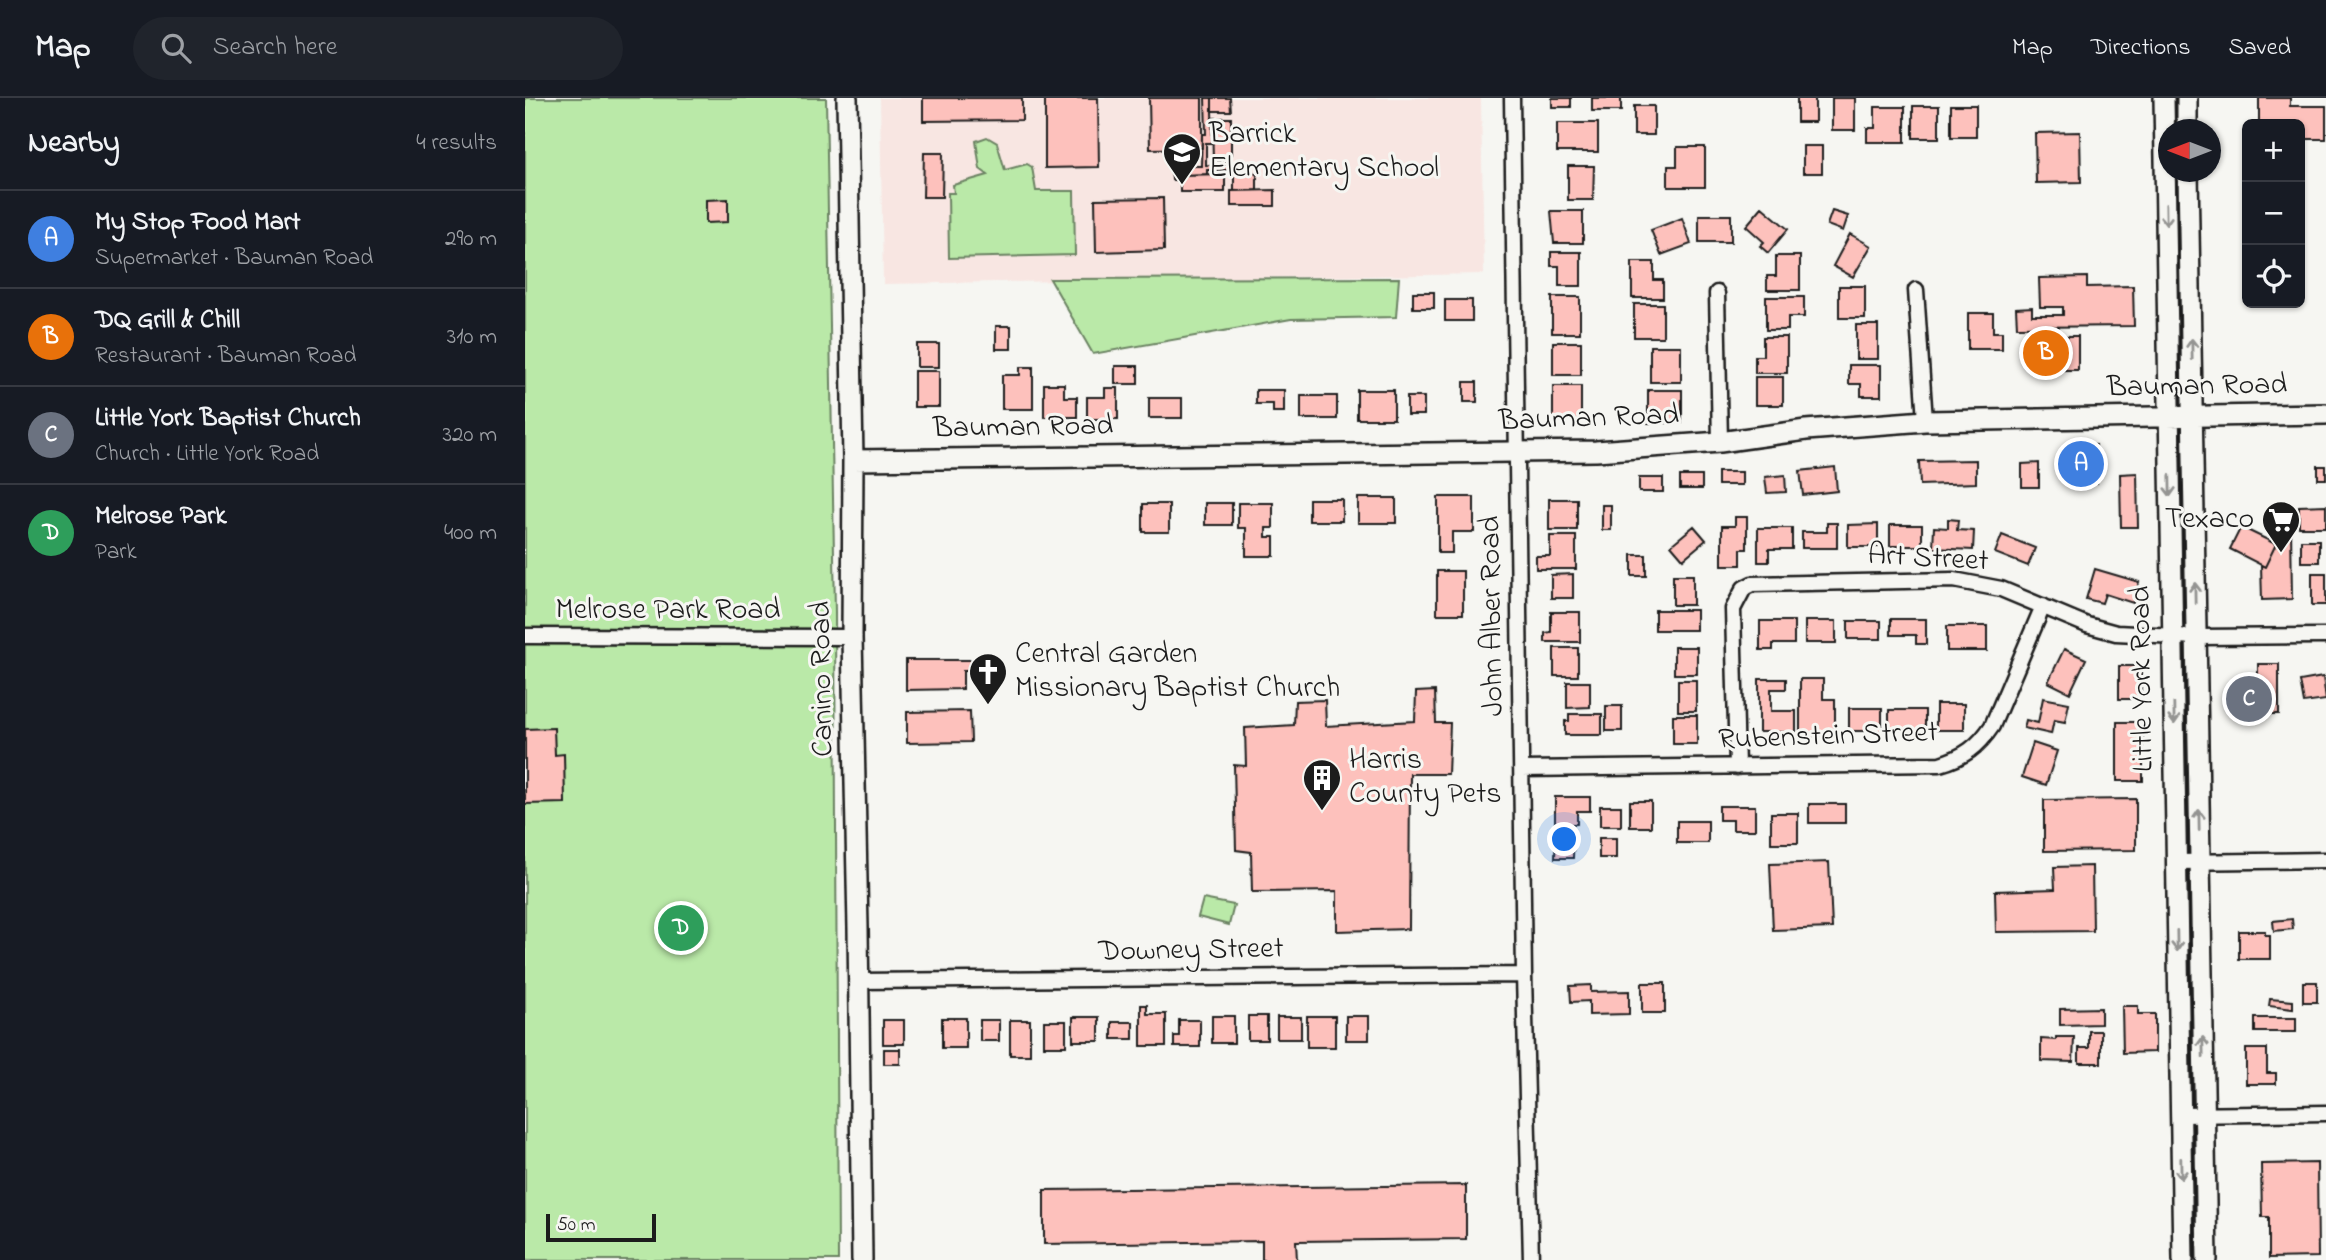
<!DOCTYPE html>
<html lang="en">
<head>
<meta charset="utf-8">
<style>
  body { margin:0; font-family:"Indie Flower",sans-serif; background:#20242c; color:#f1f3f6 }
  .controls { position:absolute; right:21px; top:21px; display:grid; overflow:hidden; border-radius:10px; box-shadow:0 2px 5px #0004 }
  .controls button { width:63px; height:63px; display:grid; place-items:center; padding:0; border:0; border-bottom:2px solid #363941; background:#171b24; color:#f1f3f6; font:35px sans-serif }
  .compass { position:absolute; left:1633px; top:21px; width:63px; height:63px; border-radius:50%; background:#171b24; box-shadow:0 2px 5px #0004; rotate:270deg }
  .scale { position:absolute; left:21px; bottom:18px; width:110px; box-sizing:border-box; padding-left:7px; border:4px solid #1c1c1c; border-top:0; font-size:19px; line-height:24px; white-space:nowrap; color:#1c1c1c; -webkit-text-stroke:5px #f6f6f2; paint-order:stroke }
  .you { position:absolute; left:1040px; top:742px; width:24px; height:24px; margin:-18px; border:5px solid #fff; border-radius:50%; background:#1a73e8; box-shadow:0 0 0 10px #1a73e833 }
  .badge { display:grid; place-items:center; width:46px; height:46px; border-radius:50%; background:#919294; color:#fff; font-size:23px; font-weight:700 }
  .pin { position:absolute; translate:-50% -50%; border:4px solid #fff; box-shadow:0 2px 7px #0006 }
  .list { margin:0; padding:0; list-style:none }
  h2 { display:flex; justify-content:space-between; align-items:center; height:91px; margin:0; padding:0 28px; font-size:30px }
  h2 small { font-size:23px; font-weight:400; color:#9ea1a6 }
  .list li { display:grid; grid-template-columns:46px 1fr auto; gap:21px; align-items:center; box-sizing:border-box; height:98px; padding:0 28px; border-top:2px solid #363941 }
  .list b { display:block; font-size:26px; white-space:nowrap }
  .list p { margin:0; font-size:23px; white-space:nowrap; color:#9ea1a6 }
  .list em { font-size:23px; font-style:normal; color:#9ea1a6 }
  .icon { flex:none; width:38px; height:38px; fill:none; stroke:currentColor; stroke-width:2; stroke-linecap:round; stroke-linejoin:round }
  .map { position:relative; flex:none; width:1801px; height:1162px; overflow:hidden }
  header { display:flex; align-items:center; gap:42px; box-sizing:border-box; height:98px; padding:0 35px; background:#171b24; border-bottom:2px solid #363941 }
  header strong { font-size:33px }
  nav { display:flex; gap:38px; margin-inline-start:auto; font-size:24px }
  .search { width:490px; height:63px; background:#20242c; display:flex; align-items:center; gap:18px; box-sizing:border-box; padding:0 24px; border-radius:38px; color:#9ea1a6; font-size:26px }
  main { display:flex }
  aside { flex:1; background:#171b24 }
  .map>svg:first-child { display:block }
</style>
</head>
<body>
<header>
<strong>Map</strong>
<div class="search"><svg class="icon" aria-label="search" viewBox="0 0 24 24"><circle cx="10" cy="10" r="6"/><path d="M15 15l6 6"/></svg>Search here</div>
<nav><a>Map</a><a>Directions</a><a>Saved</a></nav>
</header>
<main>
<aside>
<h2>Nearby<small>4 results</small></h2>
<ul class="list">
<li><span class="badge" style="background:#3f7fe0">A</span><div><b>My Stop Food Mart</b><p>Supermarket · Bauman Road</p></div><em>290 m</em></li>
<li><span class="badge" style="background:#e8710a">B</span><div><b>DQ Grill &amp; Chill</b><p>Restaurant · Bauman Road</p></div><em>310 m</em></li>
<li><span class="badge" style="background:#6b7280">C</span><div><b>Little York Baptist Church</b><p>Church · Little York Road</p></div><em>320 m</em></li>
<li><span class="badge" style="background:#2e9e5b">D</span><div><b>Melrose Park</b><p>Park</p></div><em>400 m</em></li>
</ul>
</aside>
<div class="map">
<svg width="1801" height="1162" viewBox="0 0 1801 1162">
  <rect width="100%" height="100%" fill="#f6f6f2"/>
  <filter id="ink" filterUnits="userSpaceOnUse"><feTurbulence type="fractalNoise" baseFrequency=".0143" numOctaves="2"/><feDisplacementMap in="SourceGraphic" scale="14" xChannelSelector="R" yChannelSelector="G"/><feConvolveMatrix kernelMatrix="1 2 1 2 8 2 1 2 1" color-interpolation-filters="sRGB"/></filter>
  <g filter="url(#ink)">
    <path fill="#f8e6e2" d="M355,0H956L959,176L358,186Z"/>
    <path fill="#bae9a8" stroke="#6b8262" stroke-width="2" d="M0,0H301L310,514L313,1162H0Z
      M462,39L472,45L480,72L502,66L507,69L511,93H549L550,157L424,160L423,95H429L428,87L463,77L455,71L451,43Z
      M874,180L871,219L766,221L568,256L525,181Z
      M678,801L709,807L704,827L673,819Z"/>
    <path fill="#fdc1bc" stroke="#1c1c1c" stroke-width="2" d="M398,0H497V22L398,23Z
      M520,0H573L574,69L520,70Z
      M624,0H677V50L625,51Z
      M680,0H687V13L688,45H681V67L720,68L732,77V92L709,93V72H682V76L655,77V82H647L646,68H676L677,36H681Z
      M687,0H705L706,13H687Z
      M1027,0H1046V9H1027Z
      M1067,0H1096V13H1067Z
      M1272,0H1290V24H1272Z
      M1307,0H1330V32H1307Z
      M1734,0H1765V8H1801V41H1775V26H1734Z
      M1426,7H1451V39H1426Z
      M1109,8H1129V37H1109Z
      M1388,8H1414V40H1388Z
      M1350,9H1380V44H1342V30H1350Z
      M687,20H706V63H688Z
      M1032,25H1073V54H1032Z
      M1555,34L1556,84L1511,85L1510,35Z
      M1278,48H1297V75H1278Z
      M1152,49H1180V89H1143V68H1152Z
      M399,55H418L417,99H398Z
      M1043,68H1069L1068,102H1043Z
      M700,76V94H655V77Z
      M750,92V108H706V93Z
      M638,100L639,152L571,154L570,101Z
      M203,101V124L181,125V102Z
      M1237,109L1263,131L1243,155L1235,148L1239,144L1221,128Z
      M1026,113H1058V145H1029Z
      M1307,113L1323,118L1318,133L1302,127Z
      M1174,117H1206V144H1174Z
      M1157,120L1166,146L1136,157L1126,132Z
      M1325,136L1346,148L1328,179L1308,168Z
      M1026,154H1056V188H1034V168H1026Z
      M1251,158H1275V192H1242V178H1251Z
      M1107,164H1129V182H1138V200H1107Z
      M1562,179V189L1608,188L1609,228L1492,229L1491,210L1507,209V217H1538V209H1515L1514,180Z
      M1314,188H1340V220H1314Z
      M888,194H909V210H888Z
      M1027,199H1055V235H1027Z
      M1241,199H1279V219H1263V232H1241Z
      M920,202H947V223H920Z
      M1109,206H1138V239H1109Z
      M1443,215H1468V234H1477V251H1443Z
      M1331,227H1353V261H1331Z
      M471,228H486V251H471Z
      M1504,238H1537V272H1504Z
      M1537,238H1553V272H1537Z
      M1238,239H1262V275H1230V258H1238Z
      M1028,244H1056V277H1028Z
      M392,246H414V269H392Z
      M1125,248H1156V284H1125Z
      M1324,267H1356V298H1336V286H1324Z
      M590,268H613V286H590Z
      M495,269H508V311H477V277H495Z
      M389,273H414V309H389Z
      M1230,279H1258V307H1230Z
      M939,284H952V304H939Z
      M519,286H539V299H552V319H519Z
      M1028,288H1056V322H1028Z
      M580,290H593V321H562V299H580Z
      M731,292H759V314H748V306H731Z
      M832,292H869V321H832Z
      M1123,292H1157V325H1123Z
      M776,298H812V321H776Z
      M882,299H899V317H882Z
      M624,300H657V320H624Z
      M1571,347L1572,385L1540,384L1539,348Z
      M1451,362V385L1395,387L1394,363Z
      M1514,365V389H1497V366Z
      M1793,368H1801V381H1793Z
      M1310,369L1312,393L1278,397L1275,373Z
      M1193,374H1217V387H1193Z
      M1612,375L1613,429H1596L1595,376Z
      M1260,377L1261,394L1242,395L1240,379Z
      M1155,378H1177V391H1155Z
      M1114,380H1138V394H1114Z
      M913,399H949V434H927V455H913Z
      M833,400H871V425H833Z
      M784,401H817V423H784Z
      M1024,401H1052V432H1024Z
      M680,405H707V427H680Z
      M713,405H748V430H741V439H749V458H721V430H713Z
      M618,406H644V434H618Z
      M1077,407H1086V432H1077Z
      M1801,407V429H1774V408Z
      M1210,419H1222V451H1216V467H1197V428H1210Z
      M1423,421L1433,422L1432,432L1449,433L1448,452L1408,450L1409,429L1423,430Z
      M1302,425H1312V450H1277V434H1302Z
      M1353,426V449H1323V427Z
      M1365,427H1397V448H1365Z
      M1756,427H1766L1767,501L1737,502L1736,467L1740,469L1751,446L1746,444Z
      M1169,428L1181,442L1158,461L1146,447Z
      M1716,429L1751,446L1740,469L1705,451Z
      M1233,430H1267V451H1244V464H1233Z
      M1477,437L1510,450L1503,468L1470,455Z
      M1025,438H1051V471H1011V458H1025Z
      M1776,442H1794V464H1776Z
      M1107,457H1121V478H1107Z
      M1570,471L1614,484L1608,505L1580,496L1577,505L1561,501Z
      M912,473H938V516H912Z
      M1787,475H1801V507H1787Z
      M1048,476V500H1026V477Z
      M1148,477H1168V507H1148Z
      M1130,512H1171V532H1130Z
      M1026,514H1055V544H1020V535L1026,534Z
      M1366,521H1401V546H1391V537H1366Z
      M1235,523H1269V546H1248V552H1235Z
      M1280,523H1311V545H1280Z
      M1323,523H1356V541H1323Z
      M1422,528H1462V553H1422Z
      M1149,549H1172V576H1149Z
      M1029,550H1053V578H1029Z
      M1539,551L1561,561L1545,595L1523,584Z
      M381,562H450V573H438V591L381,592Z
      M1733,566H1754V616H1717V578H1733Z
      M1594,568H1616V601H1594Z
      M1798,579L1801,602L1779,605L1775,583Z
      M1234,581H1261V591H1246V613H1271V634H1234Z
      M1275,581H1298V601H1310V638H1275Z
      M1153,582H1171V613H1153Z
      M1042,584H1065V609L1042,610Z
      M910,593L911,625H925L923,676H885L884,831L812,833V793L727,794L726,754L711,752L709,667L721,668L720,630L769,627L770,603L800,602L801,628L890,623L891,594Z
      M1518,600L1544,605L1540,624L1529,622L1526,636L1499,630L1501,622L1513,625Z
      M1411,606H1439V632H1411Z
      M1081,608H1097V633H1081Z
      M1324,610H1357V633H1324Z
      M1364,612H1400V632H1364Z
      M445,613L446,644L382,645V614Z
      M1044,616H1077V637H1040V623H1044Z
      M1148,617H1172V646H1148Z
      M1592,624H1618V683H1592Z
      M29,630L30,657L39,656L40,705L0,706V631Z
      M1508,645L1532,653L1521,687L1497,679Z
      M1030,699H1065V713H1052V726H1030Z
      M1611,701V752L1519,753V702Z
      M1105,703H1126V729H1105Z
      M1284,706H1320V725H1284Z
      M1075,708H1096V728H1075Z
      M1194,708H1230V732H1208V722H1194Z
      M1246,715H1273V745H1246Z
      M1152,723H1183V745H1152Z
      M1031,732H1049L1048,760H1030Z
      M1074,740H1091V760H1074Z
      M1304,764L1307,830L1248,832L1245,766Z
      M1567,768L1568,833L1471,834L1470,793L1530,791L1529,769Z
      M1767,821L1768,831L1749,833L1748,823Z
      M1714,833H1740V837H1745V861H1714Z
      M1778,884H1792V904H1778Z
      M1117,885H1140V915H1117Z
      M1066,887V894L1104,893V916L1064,917V903L1046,904L1045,888Z
      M1745,901L1768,903V911L1744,908Z
      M616,907H622V916H641V948H616Z
      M1597,908H1613V916H1630V954L1598,955Z
      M1576,910V926L1535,927V911Z
      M687,918H709V945H687Z
      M723,918H742V942H723Z
      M782,918H810V949H782Z
      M821,918H844V942H821Z
      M548,919H574V943H548Z
      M752,919H776V941H752Z
      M417,920H441V950H417Z
      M1730,920H1771V934H1730Z
      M358,922H379V946H358Z
      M455,922H474V943H455Z
      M485,922H505V957H485Z
      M654,922H675V949H649V938H654Z
      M519,923H541V948H519Z
      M587,924H608V941H587Z
      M1564,933H1576V965H1554V950H1564Z
      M1531,939H1549L1548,964L1516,963V941L1531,942Z
      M359,951H375V966H359Z
      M1721,951H1742V975H1751V986H1721Z
      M1792,1065L1793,1159L1744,1160V1119H1737L1736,1066Z
      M941,1087V1141L771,1143L772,1162H737V1143L519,1146V1092Z"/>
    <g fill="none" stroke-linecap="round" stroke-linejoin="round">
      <defs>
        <path id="street" d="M987,0L999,877L1006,1162
          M1391,192L1400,323
          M1192,195L1195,344
          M0,538L327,539
          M1212,669L1208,511L1219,490L1227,486L1429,482L1476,491L1562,527L1591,535L1671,539L1801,538
          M996,671L1415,666C1439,659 1453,649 1467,628L1518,508
          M1651,764L1801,762
          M333,883L999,877
          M1655,1017L1801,1015"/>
        <path id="secondary" d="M322,0L328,362L327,539L333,830L337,1162
          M1639,0L1658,1162
          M1662,0V32
          M1663,74L1682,1162
          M328,362L1071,353L1195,344L1281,332L1400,323L1801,316"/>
      </defs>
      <use href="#street" stroke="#1c1c1c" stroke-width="19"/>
      <use href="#secondary" stroke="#1c1c1c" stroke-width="24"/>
      <use href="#street" stroke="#f6f6f2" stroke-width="14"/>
      <use href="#secondary" stroke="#f6f6f2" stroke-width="19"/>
    </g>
    <defs><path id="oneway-shaft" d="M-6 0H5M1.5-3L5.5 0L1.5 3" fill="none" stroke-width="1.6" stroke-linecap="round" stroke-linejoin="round" transform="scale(1.75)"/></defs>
    <g stroke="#949492">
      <use href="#oneway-shaft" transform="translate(1641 117) rotate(89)"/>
      <use href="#oneway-shaft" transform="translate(1667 251) rotate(-91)"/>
      <use href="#oneway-shaft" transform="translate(1645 388) rotate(89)"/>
      <use href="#oneway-shaft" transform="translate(1670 495) rotate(-91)"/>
      <use href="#oneway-shaft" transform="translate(1649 616) rotate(89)"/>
      <use href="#oneway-shaft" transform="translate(1674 722) rotate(-91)"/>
      <use href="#oneway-shaft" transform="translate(1652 843) rotate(89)"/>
      <use href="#oneway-shaft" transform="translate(1678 949) rotate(-91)"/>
      <use href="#oneway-shaft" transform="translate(1656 1071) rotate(89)"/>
    </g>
  </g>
  <defs>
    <symbol id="school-pin" viewBox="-11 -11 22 30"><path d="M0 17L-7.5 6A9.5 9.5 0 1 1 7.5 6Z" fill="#1c1c1c" stroke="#f6f6f2"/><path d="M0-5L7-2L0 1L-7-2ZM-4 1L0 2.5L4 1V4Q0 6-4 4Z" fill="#fff"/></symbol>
    <symbol id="supermarket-pin" viewBox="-11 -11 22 30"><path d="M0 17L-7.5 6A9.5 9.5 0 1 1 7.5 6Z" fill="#1c1c1c" stroke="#f6f6f2"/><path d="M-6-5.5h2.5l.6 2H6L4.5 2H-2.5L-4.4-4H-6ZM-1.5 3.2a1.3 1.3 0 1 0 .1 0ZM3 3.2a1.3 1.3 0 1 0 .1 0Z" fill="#fff"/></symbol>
    <symbol id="church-pin" viewBox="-11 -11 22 30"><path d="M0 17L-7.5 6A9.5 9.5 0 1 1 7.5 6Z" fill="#1c1c1c" stroke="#f6f6f2"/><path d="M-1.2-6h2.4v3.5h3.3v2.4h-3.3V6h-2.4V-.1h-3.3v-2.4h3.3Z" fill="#fff"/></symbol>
    <symbol id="building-pin" viewBox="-11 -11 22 30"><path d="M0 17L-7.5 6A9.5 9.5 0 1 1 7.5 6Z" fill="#1c1c1c" stroke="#f6f6f2"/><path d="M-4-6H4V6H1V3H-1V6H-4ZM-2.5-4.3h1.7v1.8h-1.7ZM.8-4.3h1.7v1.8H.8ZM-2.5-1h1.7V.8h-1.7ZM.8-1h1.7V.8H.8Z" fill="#fff"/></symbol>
  </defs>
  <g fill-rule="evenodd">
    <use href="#school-pin" x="635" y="32" width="44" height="60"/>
    <use href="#supermarket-pin" x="1734" y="400" width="44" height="60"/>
    <use href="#church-pin" x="441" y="552" width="44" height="60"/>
    <use href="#building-pin" x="775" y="658" width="44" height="60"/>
  </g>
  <g text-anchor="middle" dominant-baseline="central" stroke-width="6" stroke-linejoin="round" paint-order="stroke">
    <g font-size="30" fill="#1c1c1c" stroke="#f6f6f2" text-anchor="start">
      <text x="684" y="37">Barrick<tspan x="684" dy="34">Elementary School</tspan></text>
      <text x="1729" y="422" text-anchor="end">Texaco</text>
      <text x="490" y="557">Central Garden<tspan x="490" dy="34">Missionary Baptist Church</tspan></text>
      <text x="824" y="663">Harris<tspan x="824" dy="34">County Pets</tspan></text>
    </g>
    <g font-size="30" fill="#1c1c1c" stroke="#f6f6f2">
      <text transform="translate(1672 289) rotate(-1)">Bauman Road</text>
      <text transform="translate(1064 321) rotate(-2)">Bauman Road</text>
      <text transform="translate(498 330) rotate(-1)">Bauman Road</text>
      <text transform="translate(1403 461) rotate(3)">Art Street</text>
      <text x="143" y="513">Melrose Park Road</text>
      <text transform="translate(968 518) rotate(-91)">John Alber Road</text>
      <text transform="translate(298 581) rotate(-91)">Canino Road</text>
      <text transform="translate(1618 581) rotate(-91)">Little York Road</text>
      <text transform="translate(1303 639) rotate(-2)">Rubenstein Street</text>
      <text transform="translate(666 853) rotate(-1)">Downey Street</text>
    </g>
  </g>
</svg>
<div class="controls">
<button>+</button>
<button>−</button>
<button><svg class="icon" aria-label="locate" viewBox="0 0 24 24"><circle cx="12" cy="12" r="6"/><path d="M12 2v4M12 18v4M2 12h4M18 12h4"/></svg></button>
</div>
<svg class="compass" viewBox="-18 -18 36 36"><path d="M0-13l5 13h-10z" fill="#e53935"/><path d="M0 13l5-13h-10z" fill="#9ea1a6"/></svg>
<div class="scale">50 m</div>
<div class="you"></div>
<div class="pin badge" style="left:1556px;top:366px;background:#3f7fe0">A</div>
<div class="pin badge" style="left:1521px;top:255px;background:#e8710a">B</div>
<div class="pin badge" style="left:1724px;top:601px;background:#6b7280">C</div>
<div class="pin badge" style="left:156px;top:830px;background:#2e9e5b">D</div>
</div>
</main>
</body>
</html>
